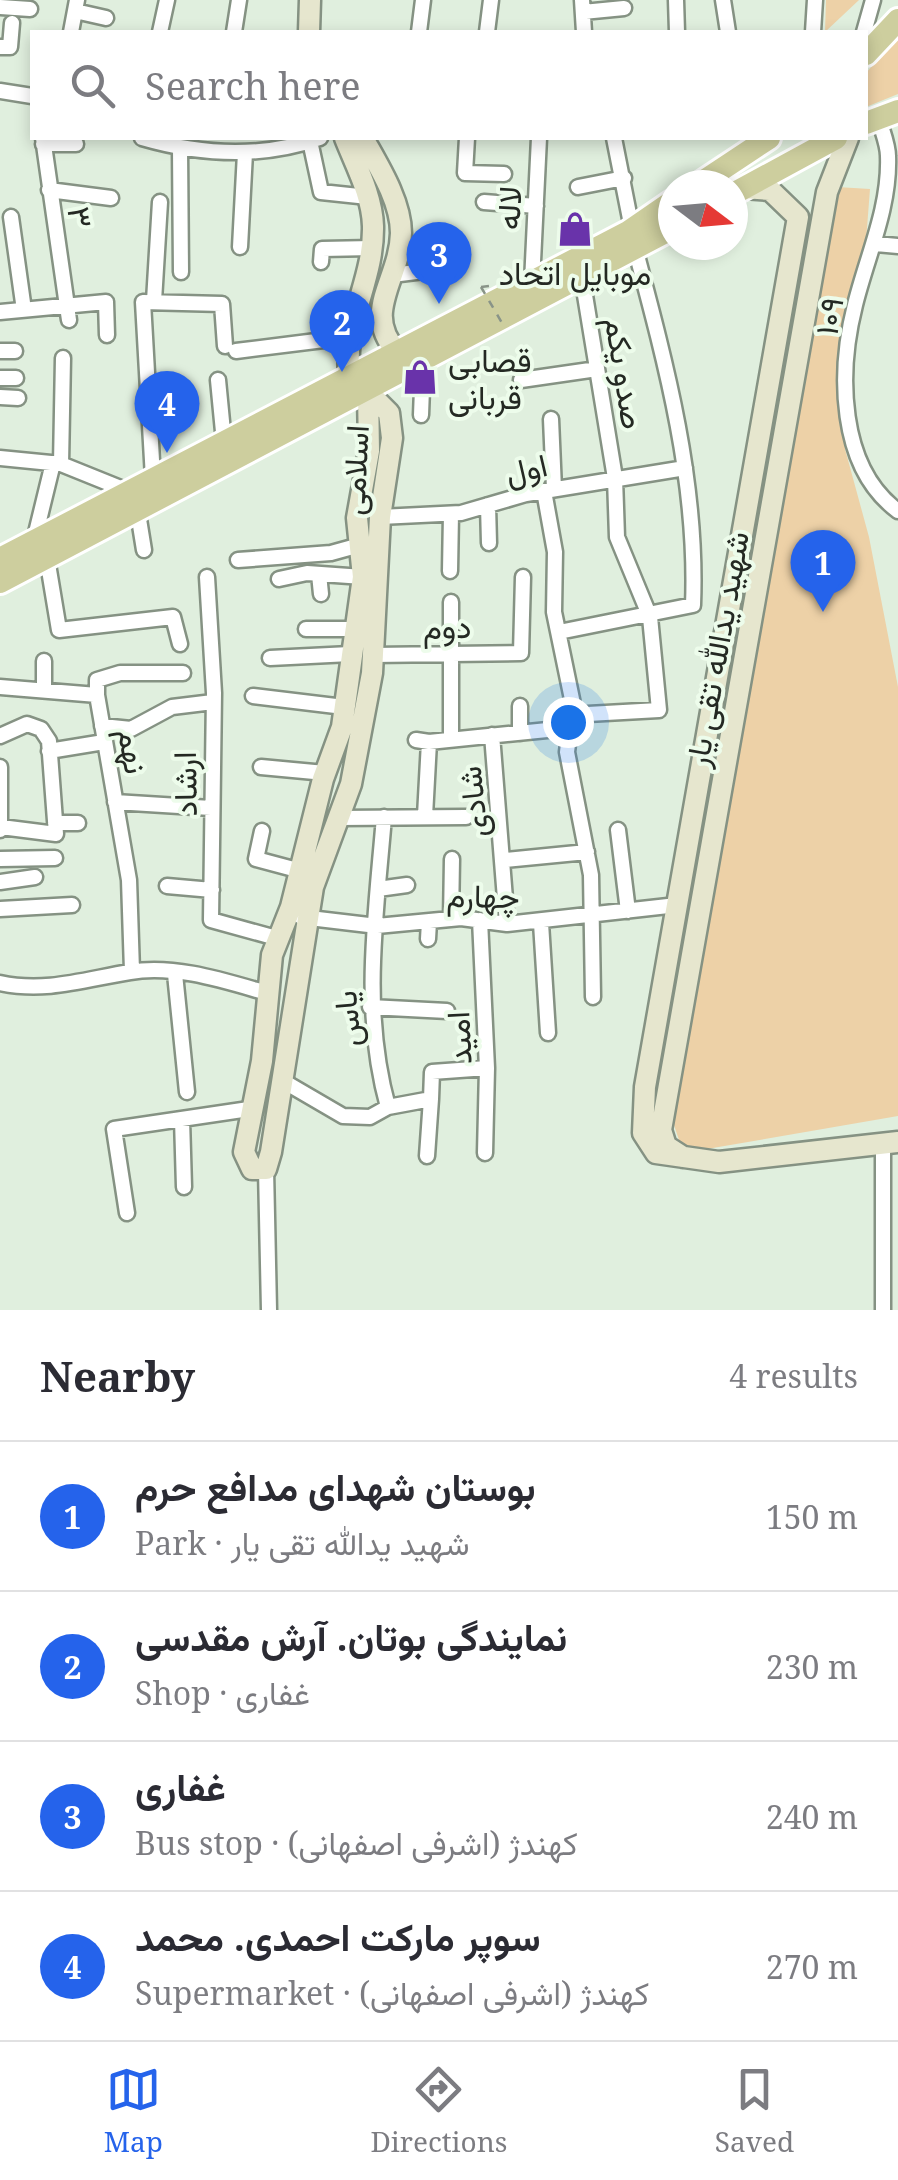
<!DOCTYPE html>
<html lang="en">
<head>
<meta charset="utf-8">
<style>
  body { margin:0; font-family:"Noto Serif",Vazirmatn,serif; background:#f7f7f7; color:#2b2b33 }
  .compass { position:absolute; left:658px; top:170px; width:90px; height:90px; border-radius:50%; background:#fff; box-shadow:0 5px 15px #0003; rotate:106deg }
  .you { position:absolute; left:568px; top:722px; width:35px; height:35px; margin:-25px; border:8px solid #fff; border-radius:50%; background:#1a73e8; box-shadow:0 0 0 15px #1a73e833 }
  .badge { display:grid; place-items:center; width:65px; height:65px; border-radius:50%; background:#2563eb; color:#fff; font-size:32px; font-weight:700 }
  .pin { position:absolute; translate:-50% -82px; filter:drop-shadow(0 2px 5px #0008) }
  .pin::after { content:''; position:absolute; top:52px; width:35px; height:30px; background:inherit; clip-path:polygon(0 0,100% 0,50% 100%) }
  .list { margin:0; padding:0; list-style:none }
  h2 { display:flex; justify-content:space-between; align-items:center; height:130px; margin:0; padding:0 40px; font-size:42px }
  h2 small { font-size:32px; font-weight:400; color:#7c7c81 }
  .list li { display:grid; grid-template-columns:65px 1fr auto; gap:30px; align-items:center; box-sizing:border-box; height:150px; padding:0 40px; border-top:2px solid #e1e1e2 }
  .list b { display:block; font-size:38px; white-space:nowrap }
  .list p { margin:0; font-size:32px; white-space:nowrap; color:#7c7c81 }
  .list em { font-size:32px; font-style:normal; color:#7c7c81 }
  .icon { flex:none; width:55px; height:55px; fill:none; stroke:currentColor; stroke-width:2; stroke-linecap:round; stroke-linejoin:round }
  .map { position:relative; flex:none; width:898px; height:1310px; overflow:hidden }
  .search { position:absolute; background:#fff; box-shadow:0 5px 15px #0003; left:30px; right:30px; top:30px; height:110px; display:flex; align-items:center; gap:25px; box-sizing:border-box; padding:0 35px; border-radius:0px; color:#7c7c81; font-size:38px }
  .sheet { height:730px; background:#fff }
  nav { display:flex; justify-content:space-around; align-items:center; box-sizing:border-box; height:140px; border-top:2px solid #e1e1e2; background:#fff; font-size:28px; color:#7c7c81 }
  nav a { display:grid; justify-items:center; gap:5px }
  nav .on { color:#2563eb }
  .map>svg:first-child { display:block }
</style>
</head>
<body>
<div class="map">
<svg width="898" height="1310" viewBox="0 0 898 1310">
  <rect width="100%" height="100%" fill="#e0efde"/>
  <path fill="#edd1a7" d="M826,0H859L825,32Z
    M898,36V94L866,107V73Z
    M837,187L870,189L866,241L843,330L845,449L869,537L898,687V1116L701,1150L680,1143L673,1122Z"/>
  <g fill="none" stroke-linecap="round" stroke-linejoin="round">
    <defs>
      <path id="street" d="M582,0L584,32
        M676,0L677,32
        M723,0L728,32
        M0,7L30,9
        M75,11L106,18
        M583,12L624,8
        M71,32L77,0
        M160,32L167,0
        M234,32L239,0
        M419,32L423,0
        M487,32L491,0
        M813,32L815,0
        M864,32L873,0
        M0,47H10L12,23
        M0,91L32,96
        M879,119C882,131 888,144 888,156C890,208 867,256 855,305C838,372 838,467 898,511
        M43,138L69,320
        M142,138C201,155 260,159 320,138
        M467,138L465,173L504,174
        M614,138L632,229
        M310,141L321,192L368,197
        M43,144H76
        M180,149L181,272
        M578,187L624,178
        M49,190L111,198
        M484,202L536,206
        M11,217L24,310
        M876,244L898,246
        M240,247L245,153
        M321,262L322,249L372,248
        M392,275L440,269
        M532,282L539,138
        M154,301L160,202
        M0,312L106,302L107,335
        M0,351H15
        M236,351L348,337
        M0,378H16
        M218,380L224,442
        M521,380L597,369
        M0,397L18,398
        M421,415L423,362
        M551,419L554,489
        M0,458L61,464L128,491
        M61,464L63,358
        M153,478L143,302L222,304L225,346
        M544,491L555,552L554,612L573,704L567,752L591,875L593,997
        M488,505L489,543
        M138,513L144,550
        M380,517L461,513L526,494L685,468
        M34,541L53,463
        M47,558L59,630L173,617L180,644
        M238,560L331,553L360,545
        M450,571L451,514
        M319,574L321,594
        M207,577L214,693L211,920L280,939
        M279,579L307,573L363,577
        M451,602V739
        M306,629H355
        M559,632L693,605C698,483 666,364 635,248
        M373,655L521,653L523,577
        M270,658L350,654
        M0,687L97,695L129,880L132,971
        M44,690V661
        M97,695V680L120,673H183
        M253,696L344,707
        M570,715L659,710L650,617L617,537L615,478L582,277
        M102,726L131,729L172,707L213,702
        M520,733V706
        M492,735L507,924
        M0,736L27,724L41,729L49,741L56,834L1,827
        M416,740L429,742L567,728
        M49,751L104,742
        M0,767V830
        M261,767L325,773
        M115,802L211,808
        M425,816L429,742
        M384,817C376,915 361,1010 388,1107
        M339,818L466,817
        M55,823H78
        M618,830L628,911
        M262,831L256,859L301,871
        M0,859L55,858
        M505,860L587,852
        M0,882L35,877
        M167,886L212,890
        M378,889L407,885
        M0,909L72,905
        M301,917L377,926L461,918L507,924L677,905
        M451,919L452,859
        M480,920L487,1068L485,1153
        M541,923L548,1033
        M428,939L429,922
        M175,974L187,1092
        M0,983C46,993 86,979 130,972C174,964 225,981 267,993
        M370,1007L447,1011
        M283,1081L343,1116L370,1117L388,1107L431,1099L432,1072L487,1068
        M182,1119L184,1187
        M427,1156L431,1099
        M266,1169L269,1310
        M127,1213L114,1129L249,1109
        M883,1310V1144"/>
      <path id="secondary" d="M309,32L310,0
        M345,138C356,166 372,195 373,226C374,281 344,318 349,377
        M363,138C378,165 401,201 401,233C400,280 361,312 397,352
        M744,188L770,190L798,217L645,1087L643,1133L656,1153L719,1162L898,1142
        M368,392L389,413L392,438L380,517L372,673L351,784L313,887L271,1152L266,1169H252L244,1152L262,1061L272,955L291,907L323,779L342,727L363,577L357,518L369,451Z
        M683,1157L666,1146L661,1130L827,192L848,138"/>
      <path id="primary" d="M866,54L898,20
        M866,123L898,111
        M698,185L769,138
        M733,194L836,138
        M0,559L628,232L673,201
        M0,582L673,228"/>
    </defs>
    <use href="#street" stroke="#859283" stroke-width="19"/>
    <use href="#secondary" stroke="#859283" stroke-width="25"/>
    <use href="#primary" stroke="#fff" stroke-width="28"/>
    <path stroke="#899488" stroke-width="2.5" stroke-dasharray="8 8" stroke-linecap="butt" d="M481,287L490,286"/>
    <use href="#street" stroke="#fff" stroke-width="14"/>
    <use href="#secondary" stroke="#e6e6ce" stroke-width="20"/>
    <use href="#primary" stroke="#cdce9e" stroke-width="22"/>
    <path stroke="#899488" stroke-width="2.5" stroke-dasharray="8 8" stroke-linecap="butt" d="M481,287L505,328"/>
  </g>
  <defs>
    <symbol id="shop-bare" viewBox="-9 -9 18 18"><path d="M-5-2.5h2.3a2.7 3.5 0 0 1 5.4 0H5L5.5 6h-11ZM-1.5-2.5h3a1.5 2.3 0 0 0-3 0Z" fill="#6933aa" stroke="#edfceb" stroke-width="2.5" paint-order="stroke"/></symbol>
  </defs>
  <g fill-rule="evenodd">
    <use href="#shop-bare" x="550" y="204" width="50" height="50"/>
    <use href="#shop-bare" x="395" y="352" width="50" height="50"/>
  </g>
  <g text-anchor="middle" dominant-baseline="central" stroke-width="8" stroke-linejoin="round" paint-order="stroke">
    <g font-size="32" fill="#242923" stroke="#edfceb">
      <text transform="translate(508 208) rotate(-87)">لاله</text>
      <text transform="translate(81 217) rotate(82)">۳</text>
      <text transform="translate(828 316) rotate(-80)">۱۰۹</text>
      <text transform="translate(626 373) rotate(81)">صدو یکم</text>
      <text transform="translate(526 468) rotate(-13)">اول</text>
      <text transform="translate(354 470) rotate(-87)">اسلامی</text>
      <text transform="translate(447 626) rotate(-1)">دوم</text>
      <text transform="translate(716 649) rotate(-80)">شهید یدالله تقی یار</text>
      <text transform="translate(134 751) rotate(80)">نهم</text>
      <text transform="translate(184 784) rotate(-91)">ارشاد</text>
      <text transform="translate(472 802) rotate(-96)">شادی</text>
      <text transform="translate(483 895) rotate(1)">چهارم</text>
      <text transform="translate(346 1019) rotate(-95)">یاس</text>
      <text transform="translate(458 1038) rotate(-93)">امید</text>
    </g>
    <g font-size="32" fill="#242923" stroke="#edfceb">
      <text x="575" y="272">موبایل اتحاد</text>
      <text x="448" y="359" text-anchor="start">قصابی<tspan x="448" dy="37">قربانی</tspan></text>
    </g>
  </g>
</svg>
<svg class="compass" viewBox="-18 -18 36 36"><path d="M0-13l5 13h-10z" fill="#e53935"/><path d="M0 13l5-13h-10z" fill="#7c7c81"/></svg>
<div class="you"></div>
<div class="pin badge" style="left:823px;top:612px">1</div>
<div class="pin badge" style="left:342px;top:372px">2</div>
<div class="pin badge" style="left:439px;top:304px">3</div>
<div class="pin badge" style="left:167px;top:453px">4</div>
<div class="search"><svg class="icon" aria-label="search" viewBox="0 0 24 24"><circle cx="10" cy="10" r="6"/><path d="M15 15l6 6"/></svg>Search here</div>
</div>
<section class="sheet">
<h2>Nearby<small>4 results</small></h2>
<ul class="list">
<li><span class="badge">1</span><div><b>بوستان شهدای مدافع حرم</b><p>Park · شهید یدالله تقی یار</p></div><em>150 m</em></li>
<li><span class="badge">2</span><div><b>نمایندگی بوتان. آرش مقدسی</b><p>Shop · غفاری</p></div><em>230 m</em></li>
<li><span class="badge">3</span><div><b>غفاری</b><p>Bus stop · کهندژ (اشرفی اصفهانی)</p></div><em>240 m</em></li>
<li><span class="badge">4</span><div><b>سوپر مارکت احمدی. محمد</b><p>Supermarket · کهندژ (اشرفی اصفهانی)</p></div><em>270 m</em></li>
</ul>
</section>
<nav>
<a class="on"><svg class="icon" aria-label="map" viewBox="0 0 24 24"><path d="M3 6l6-2 6 2 6-2v14l-6 2-6-2-6 2zM9 4v14M15 6v14"/></svg>Map</a>
<a><svg class="icon" aria-label="directions" viewBox="0 0 24 24"><path d="M12 3l9 9-9 9-9-9zM9 14v-3h6M13 9l2 2-2 2"/></svg>Directions</a>
<a><svg class="icon" aria-label="saved" viewBox="0 0 24 24"><path d="M7 4h10v16l-5-4-5 4z"/></svg>Saved</a>
</nav>
</body>
</html>
